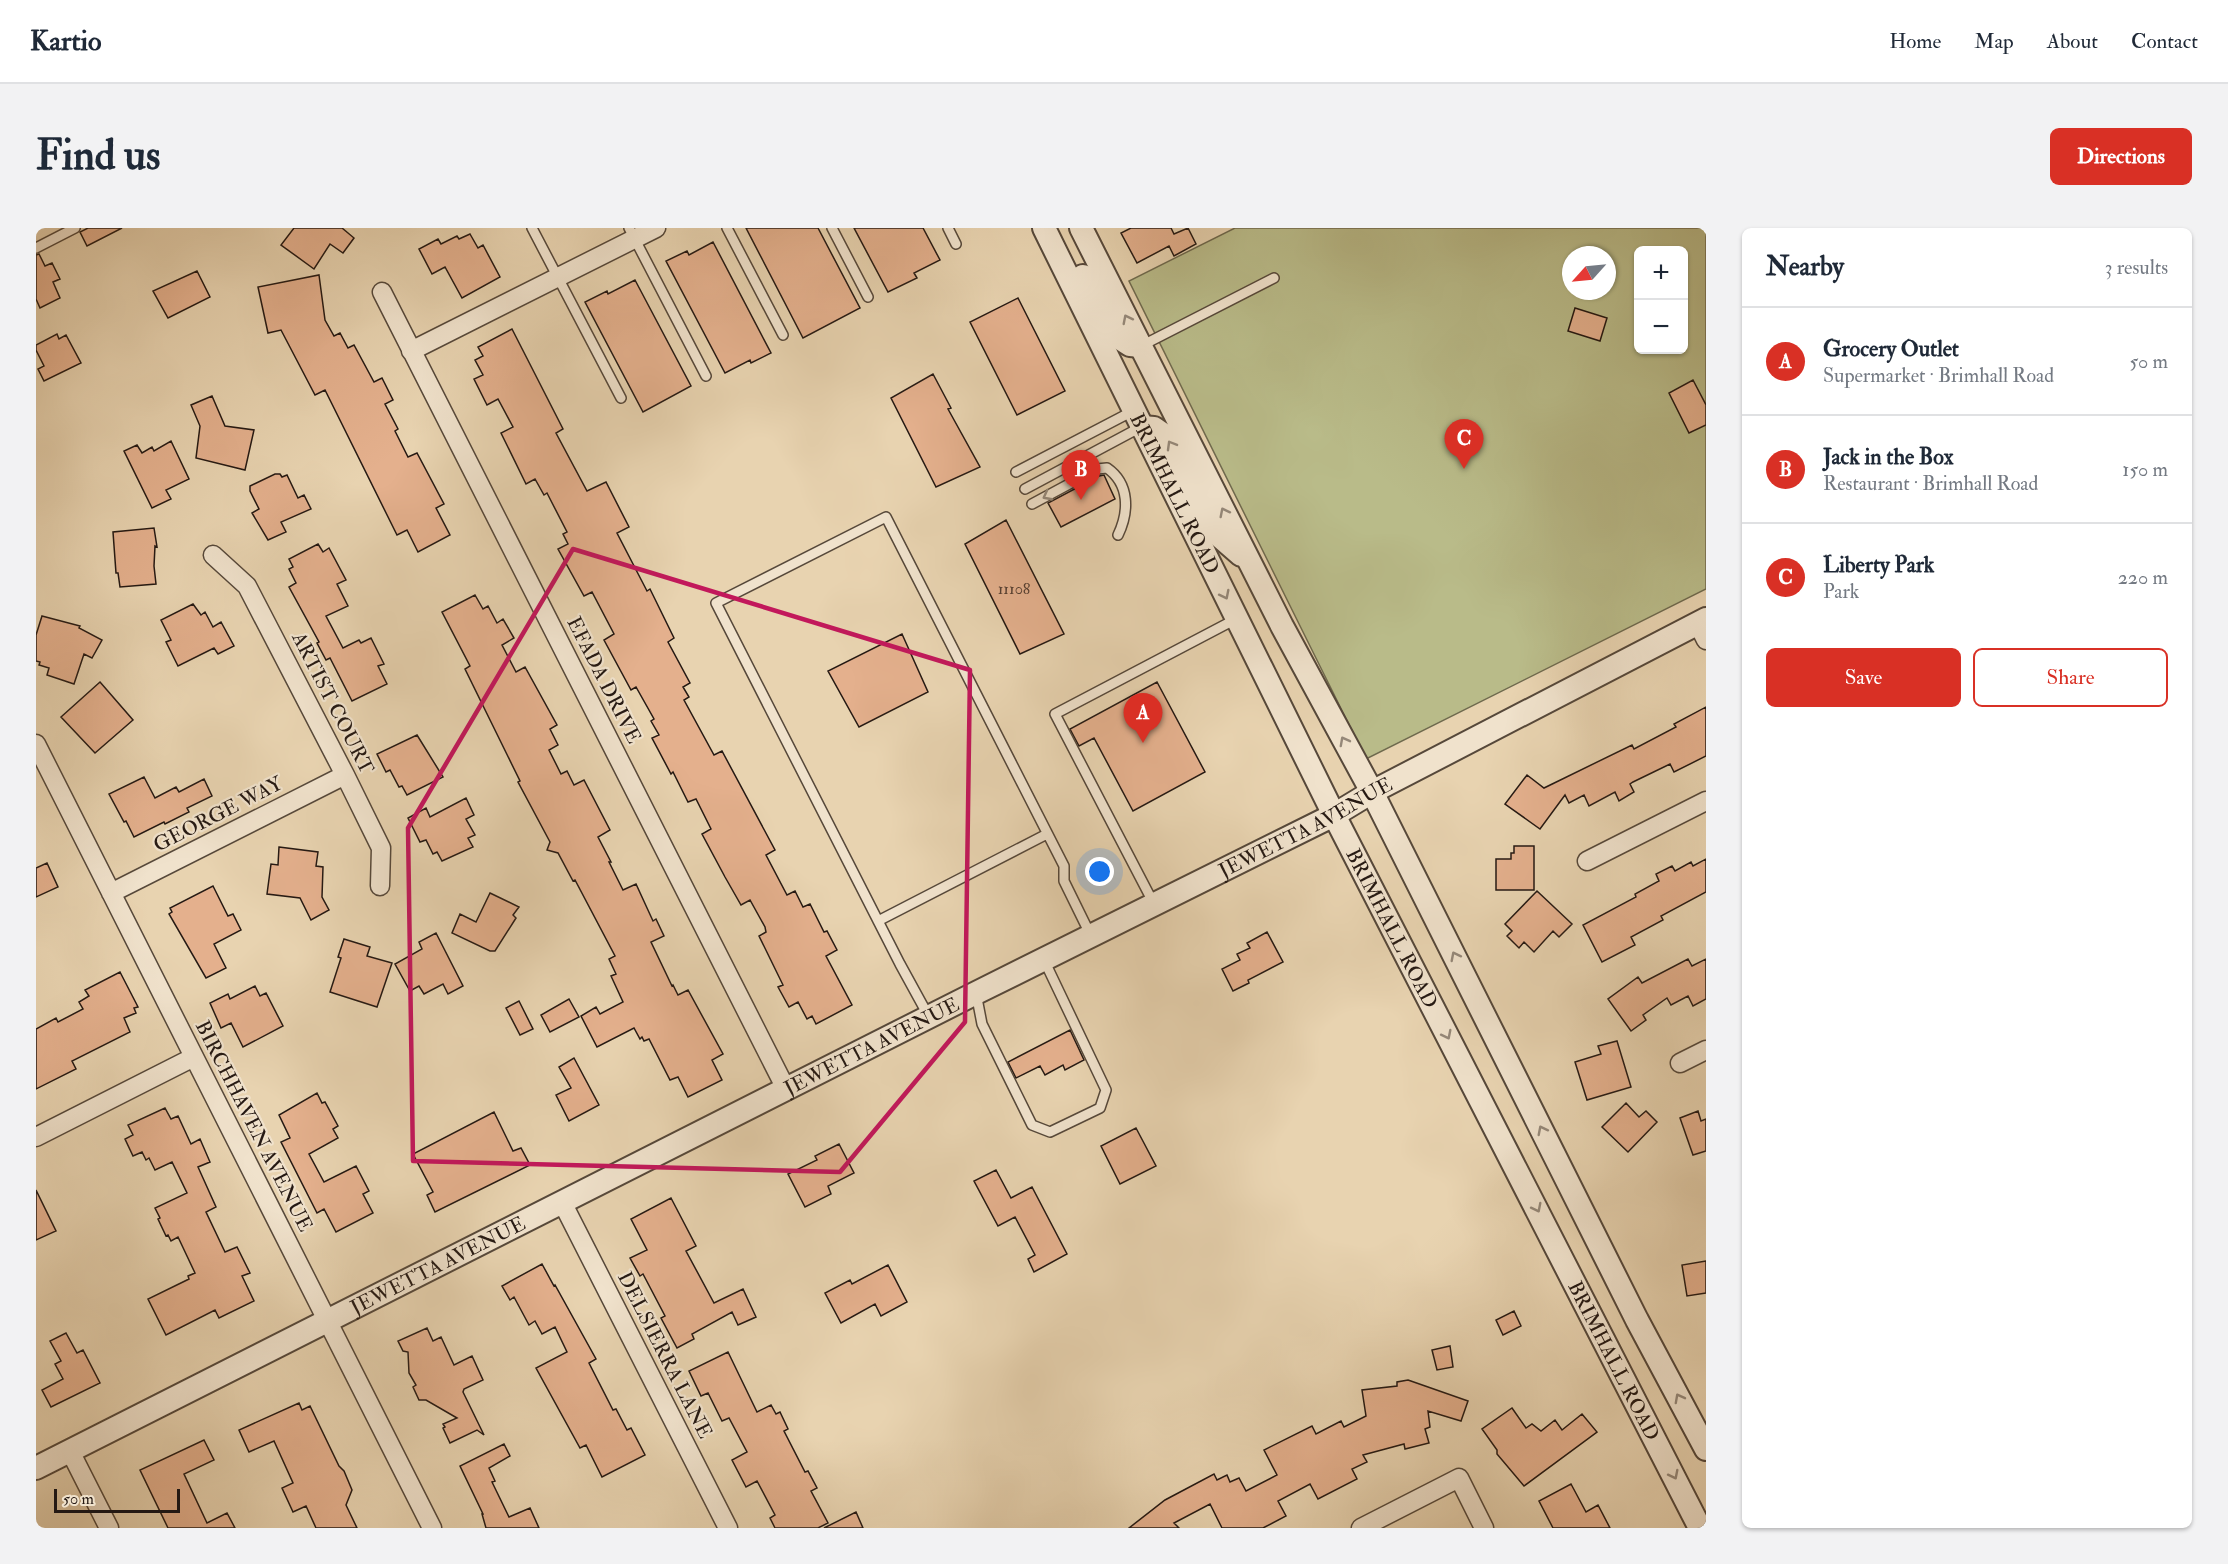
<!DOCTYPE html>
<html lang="en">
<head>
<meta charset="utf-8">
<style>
  body { margin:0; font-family:"IM FELL Double Pica",serif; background:#f2f2f3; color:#1f2937 }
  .controls { position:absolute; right:18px; top:18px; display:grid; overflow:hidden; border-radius:9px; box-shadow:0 2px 4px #0004 }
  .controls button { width:54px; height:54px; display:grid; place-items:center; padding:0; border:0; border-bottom:2px solid #e0e1e3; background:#fff; color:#1f2937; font:30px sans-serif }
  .compass { position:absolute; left:1526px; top:18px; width:54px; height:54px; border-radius:50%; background:#fff; box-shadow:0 2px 4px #0004; rotate:243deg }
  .scale { position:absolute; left:18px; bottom:15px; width:126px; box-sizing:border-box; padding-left:6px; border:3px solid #251913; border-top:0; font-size:16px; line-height:21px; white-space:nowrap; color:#251913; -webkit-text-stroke:4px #f0e2cc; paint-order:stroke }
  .you { position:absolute; left:1064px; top:644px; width:21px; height:21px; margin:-15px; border:4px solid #fff; border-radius:50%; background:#1a73e8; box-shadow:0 0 0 9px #1a73e833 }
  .badge { display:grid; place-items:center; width:39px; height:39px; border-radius:50%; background:#d93025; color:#fff; font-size:20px; font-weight:700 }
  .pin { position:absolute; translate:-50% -50px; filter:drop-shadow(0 2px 3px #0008) }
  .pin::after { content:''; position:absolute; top:32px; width:21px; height:18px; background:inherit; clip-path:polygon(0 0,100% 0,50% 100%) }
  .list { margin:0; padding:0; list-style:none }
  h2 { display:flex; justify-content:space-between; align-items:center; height:78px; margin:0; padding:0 24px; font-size:26px }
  h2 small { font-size:20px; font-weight:400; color:#747a83 }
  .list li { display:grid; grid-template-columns:39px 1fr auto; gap:18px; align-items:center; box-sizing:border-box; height:108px; padding:0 24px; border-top:2px solid #e0e1e3 }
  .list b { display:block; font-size:22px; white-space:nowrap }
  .list p { margin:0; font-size:20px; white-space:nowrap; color:#747a83 }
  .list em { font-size:20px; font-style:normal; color:#747a83 }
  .actions { display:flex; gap:12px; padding:18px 24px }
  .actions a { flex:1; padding:14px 0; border:2px solid #d93025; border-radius:9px; text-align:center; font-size:21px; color:#d93025 }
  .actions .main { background:#d93025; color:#fff }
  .map { position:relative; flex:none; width:1670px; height:1300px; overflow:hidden; border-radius:9px }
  header { display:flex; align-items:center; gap:36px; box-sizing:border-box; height:84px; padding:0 30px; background:#fff; border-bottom:2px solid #e0e1e3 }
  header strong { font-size:28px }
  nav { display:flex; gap:33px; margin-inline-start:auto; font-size:21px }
  .intro { display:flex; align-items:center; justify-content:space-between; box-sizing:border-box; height:144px; padding:0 36px }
  h1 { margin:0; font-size:42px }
  .button { padding:15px 27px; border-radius:9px; background:#d93025; color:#fff; font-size:21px; font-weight:700 }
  main { display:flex; gap:36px; padding:0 36px }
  aside { flex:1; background:#fff; border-radius:9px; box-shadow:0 2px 4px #0004 }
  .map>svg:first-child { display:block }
</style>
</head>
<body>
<header>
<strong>Kartio</strong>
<nav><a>Home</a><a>Map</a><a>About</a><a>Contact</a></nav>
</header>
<div class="intro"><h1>Find us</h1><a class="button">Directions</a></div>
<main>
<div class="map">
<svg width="1670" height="1300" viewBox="0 0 1670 1300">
  <rect width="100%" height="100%" fill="#e8d3b0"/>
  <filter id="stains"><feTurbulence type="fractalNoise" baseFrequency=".00333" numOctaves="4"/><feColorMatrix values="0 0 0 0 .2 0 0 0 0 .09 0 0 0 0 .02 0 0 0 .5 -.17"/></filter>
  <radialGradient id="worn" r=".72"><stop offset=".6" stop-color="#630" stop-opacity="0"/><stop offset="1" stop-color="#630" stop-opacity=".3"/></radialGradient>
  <path fill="#b9bb89" stroke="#6f6a4e" stroke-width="1.5" fill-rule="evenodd" d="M1199,0H1670V361L1330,531L1093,53ZM1602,22H1648V122H1602ZM1535,27H1571V63H1535Z"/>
  <path fill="#e4b08d" stroke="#251913" stroke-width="1.5" d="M52,0H86L51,18L44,4Z
    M258,0H306L318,10L307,25L294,16L278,41L245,17Z
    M710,0H782L824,80L767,110Z
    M818,0H887L904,32L878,45L881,50L852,64Z
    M1095,0H1135L1138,6L1152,0L1160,16L1138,28L1133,18L1101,35L1085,5Z
    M434,6L442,20L447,17L464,49L426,70L409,39L396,46L383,21L402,11L405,16L421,8L423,11Z
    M677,14L735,125L715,135L714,132L689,145L630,33L651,23L653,27Z
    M3,26L9,38L16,35L24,51L17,54L24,70L4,80L0,71V27Z
    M161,43L174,69L132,90L117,63Z
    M283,47L289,92L298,108L304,105L312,120L318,117L338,154L346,150L357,172L349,176L362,201L359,203L372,229L381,225L408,276L400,280L414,307L382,324L371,302L361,307L289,162L279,167L245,102L232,105L222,59Z
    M599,52L655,158L607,184L549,74L571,63L572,66Z
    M982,70L1029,163L981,187L934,94Z
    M1539,80L1571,90L1564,113L1532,103Z
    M476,101L527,201L520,205L551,263L570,254L593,299L581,305L611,363L614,361L638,410L632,414L654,455L647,459L653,469L648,472L678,527L686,523L739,622L730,627L751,667L759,663L767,679L774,676L788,704L791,703L801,722L790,728L816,777L780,796L776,788L771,791L762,774L753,779L742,759L747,757L723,708L730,704L729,699L714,672L705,677L689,649L666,606L675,601L660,571L652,574L637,544L635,546L616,510L623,507L615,493L618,491L600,459L595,462L568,412L578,406L556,364L548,368L522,321L532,316L527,306L531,304L511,265L508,267L499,251L490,256L465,205L477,199L462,171L451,177L438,151L447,147L439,132L447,128L442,119Z
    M21,106L23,111L30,107L45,135L8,153L2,141L8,138L0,122V117Z
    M897,146L915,180L912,181L944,239L900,259L855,170Z
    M1657,152L1670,177V197L1653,205L1633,165Z
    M176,168L189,198L218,202L209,242L160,230L164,198L155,177Z
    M135,213L153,251L130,262L135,271L116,280L88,223L101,217L106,225L116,219L118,223Z
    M239,246H244L246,249L251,247L262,270L268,267L275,281L245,294L250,304L232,312L216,285L223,281L214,263V258Z
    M1068,247L1079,271L1025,299L1012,275L1063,248Z
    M970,292L1028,406L984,426L929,316Z
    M118,300L121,319L119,318L118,338L120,356L84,359L82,345H80L77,304Z
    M282,316L287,324L293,320L310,352L301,356L312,378L290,388L307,420L323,412L325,415L335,410L348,436L342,438L351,456L316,473L294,430L290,432L281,415L283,414L253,359L260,355L253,341L257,339L253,331Z
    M439,367L447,381L452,378L461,395L467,391L478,410L466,417L480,444L489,439L521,497L514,501L522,517L513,522L525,546L531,543L538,557L548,552L574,602L562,609L575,634H573L587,662L600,656L617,693L620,691L628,708L615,714L636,758L637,757L642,767L652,762L687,826L676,832L686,852L652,869L642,849L634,852L613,811L608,813L606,809L604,811L598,800L561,819L545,788L560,779L564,786L587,774L575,748L580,746L573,731L579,728L539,652L537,653L522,625L511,622L514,614L482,554L484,553L429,441L434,438L406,384Z
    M157,376L165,387L169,384L177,399L185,394L198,418L182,426L178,420L142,438L130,414L135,412L125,392Z
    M6,388L44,398L43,400L66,412L56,430L48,426L38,456L11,447L13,440L3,437L4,434L0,433V407Z
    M866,406L892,464L823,499L792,443Z
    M64,454L97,492L59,525L25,489Z
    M1121,454L1169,544L1097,583L1058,510L1043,518L1034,501Z
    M1670,479V528L1638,544L1634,536L1597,554L1594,556L1598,564L1583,573L1579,564L1553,578L1548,567L1533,575L1529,567L1504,601L1469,576L1491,547L1508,560L1596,517L1598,521L1640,499L1638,496Z
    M381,507L407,549L371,567L366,558L363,559L354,542L350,544L341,526Z
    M108,549L119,570L140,559L143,564L168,551L176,568L151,580L153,584L129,596L128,594L98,609L90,593L88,594L73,566Z
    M430,570L438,587L430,591L439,607L432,610L437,619L406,633L401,624L397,626L390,612L384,614L372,590L390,580L394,589Z
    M1478,618H1498V662H1460V631H1475V625H1478Z
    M243,619L282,624L280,638L287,639L286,669L293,682L275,692L264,670L231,666L235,636L242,637Z
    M1670,631V664L1625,688L1627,692L1595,709L1599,717L1566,734L1547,697L1600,669L1599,666L1623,653L1620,646L1636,638L1639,643L1655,634L1657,638Z
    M11,635L22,659L0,669V640Z
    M177,658L192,688L197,686L205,702L178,716L190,740L170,750L133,686L136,684L134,680Z
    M1501,663L1536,696L1523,709L1517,703L1498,724L1488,714L1483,720L1471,708L1476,703L1469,696Z
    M454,665L483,679L477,687L480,690L459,723H454L416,705L424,686L440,694Z
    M1231,704L1247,734L1212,752L1213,755L1197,763L1186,741L1204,732L1201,726L1214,720L1211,715Z
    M400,705L427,758L412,766L407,756L388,766L383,758L374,763L359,736L386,721L383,714Z
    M308,711L334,719L331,728L356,735L341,779L294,764L305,730L302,729Z
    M1652,731L1656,738L1670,731V771L1657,778L1652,768L1635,777L1631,770L1607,787L1610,792L1595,803L1572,771L1602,749L1606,755Z
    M84,744L102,779L98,780L100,785L88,790L94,804L36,833L40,841L0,861V801L20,790L22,794L47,781L43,774L53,768L49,762Z
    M219,758L224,768L230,765L247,798L207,819L195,795L185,800L174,775L192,766L194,771Z
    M533,771L543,789L514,804L505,787Z
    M483,773L497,801L484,807L470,780Z
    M1034,802L1048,832L1029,842L1027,837L1009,847L1004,838L980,850L972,834Z
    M1581,813L1595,859L1551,872L1539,834L1565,826L1562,818Z
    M538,830L563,877L533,893L520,867L535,860L523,839Z
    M281,865L286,875L289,874L302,898L297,901L302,910L273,926L288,954L320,938L333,963L327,966L337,985L300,1004L288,981L281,985L245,914L254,910L243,887Z
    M1590,875L1603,889L1610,883L1621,894L1592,924L1566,899Z
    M129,880L135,891L142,888L155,916L164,911L174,934L162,939L180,979L170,984L189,1024L201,1019L214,1045L206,1048L218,1073L183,1090L179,1082L130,1107L112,1071L153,1051L152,1048L159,1045L142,1009L135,1013L132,1007L130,1008L122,991L124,990L119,980L151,965L136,934L119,942L113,930L110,932L106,924L97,928L89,911L97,907L92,897Z
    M1662,883L1665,893L1670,891V923L1657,927L1644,890Z
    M458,884L477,923L485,920L494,937L399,984L391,967L397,964L377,926Z
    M1100,900L1120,938L1084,956L1065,918Z
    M803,916L818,945L792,958L795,966L769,979L752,946L781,932L779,928Z
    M960,942L975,970L996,959L1031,1026L998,1044L992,1031L999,1027L979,989L962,998L938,953Z
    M0,962L20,1003L0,1012Z
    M635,970L660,1018L650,1023L678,1075L707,1061L720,1089L702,1097L696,1084L656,1106L658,1111L641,1120L625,1090L629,1088L607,1046L604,1048L594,1030L611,1022L595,991Z
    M1670,1033V1065L1651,1068L1646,1037Z
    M506,1036L518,1058L519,1057L560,1131L553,1135L577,1182L580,1181L591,1202L595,1200L609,1227L566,1249L550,1217L544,1220L500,1140L531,1124L519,1099L506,1106L499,1093L493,1097L478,1069L474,1072L466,1058Z
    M852,1037L871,1074L845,1088L839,1076L805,1095L789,1065L814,1052L816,1056Z
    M1478,1083L1485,1098L1467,1107L1460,1092Z
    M391,1100L397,1113L405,1109L418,1137L436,1128L447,1152L428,1161L427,1164L448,1207L441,1202L414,1215L407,1200L409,1199L407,1196L421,1190L390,1172H383L377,1159L380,1157L373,1145L372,1124L367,1123L362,1113Z
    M30,1105L41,1125L47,1122L64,1155L15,1179L6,1162L27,1151L19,1136L25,1133L14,1113Z
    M1414,1118L1417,1139L1401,1142L1396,1122Z
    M692,1124L721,1184L735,1177L740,1186L744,1184L752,1201L748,1203L769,1244L772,1243L781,1260L775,1263L792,1295L782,1300H739L734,1290L739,1287L721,1253L710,1259L696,1232L711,1224L693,1190L686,1193L672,1165L665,1168L653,1143Z
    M1372,1152L1432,1173L1425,1193L1392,1183L1394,1199L1389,1201L1393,1215L1369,1221L1368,1216L1327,1227L1331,1234L1316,1241L1321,1251L1282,1271L1274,1256L1242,1273L1250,1288L1227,1300H1186L1174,1276L1138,1295L1143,1300H1093L1129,1272L1178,1246L1181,1252L1191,1247L1194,1254L1203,1250L1210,1263L1241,1247L1228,1222L1276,1198L1280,1206L1305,1193L1308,1199L1330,1188L1326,1162L1361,1158V1154Z
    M263,1175L266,1182L274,1178L303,1238L308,1243L316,1262L310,1277L321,1300H280L270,1278L257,1284L246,1260L257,1255L238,1213L213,1224L203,1202Z
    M1476,1180L1490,1200L1496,1196L1505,1203L1519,1192L1526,1202L1546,1186L1561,1204L1488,1258L1461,1226V1222L1446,1201Z
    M168,1212L178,1232L148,1246L171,1295L191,1285L199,1300H132L104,1242Z
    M468,1216L474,1228L453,1240L459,1253L456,1254L473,1289L494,1280L503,1300H450L446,1286H447L424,1238Z
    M1535,1256L1550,1284L1562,1277L1574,1300H1517L1503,1273Z
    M820,1284L827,1300H788Z"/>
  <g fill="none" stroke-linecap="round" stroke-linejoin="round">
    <defs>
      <path id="service" d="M496,0L585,170
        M593,0L670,148
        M691,0L747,107
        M796,0L832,69
        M912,0L920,16
        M0,20L39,0
        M1105,118L1238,50
        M980,244L1097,183
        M989,261L1105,199
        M996,276L1061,241L1071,240C1094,256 1093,284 1082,307
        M1118,676L1019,486L1200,391
        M842,693L1011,606
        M940,765L946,796L996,897L1014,904L1064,880L1070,862L1008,732
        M893,789L864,736L680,375L850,289L1028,638V653L1055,708"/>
      <path id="minor" d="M346,64L750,861
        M375,123L620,0
        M177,327L211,358L309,547L345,620L344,658
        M1662,396L1670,412
        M0,516L396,1300
        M1551,633L1670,573
        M75,665L309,547
        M1644,835L1670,822
        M0,909L158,829
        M526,974L692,1300
        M34,1223L73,1300
        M1325,1300L1423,1250L1448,1300"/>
      <g id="tertiary">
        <path id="s1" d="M1008,0L1298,587L1664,1300"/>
        <path d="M1045,0L1246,398L1336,564L1601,1092L1670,1221"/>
        <path d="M1047,48L1080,108L1094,117L1105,118"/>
        <path d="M1105,199L1118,200L1131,209L1182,307L1205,327"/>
        <path id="s2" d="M0,1240L940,765L1298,587L1336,564L1670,391"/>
      </g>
    </defs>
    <use href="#service" stroke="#56483a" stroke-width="12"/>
    <use href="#minor" stroke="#56483a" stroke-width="21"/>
    <use href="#tertiary" stroke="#56483a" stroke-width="26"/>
    <use href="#service" stroke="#f0e2cc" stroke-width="9"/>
    <use href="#minor" stroke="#f0e2cc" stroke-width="18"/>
    <use href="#tertiary" stroke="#f0e2cc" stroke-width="22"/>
  </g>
  <defs><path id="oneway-chevron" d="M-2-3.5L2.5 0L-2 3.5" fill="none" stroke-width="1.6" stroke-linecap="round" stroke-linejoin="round" transform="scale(1.5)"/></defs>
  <g stroke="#958879">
    <use href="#oneway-chevron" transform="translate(1091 91) rotate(-117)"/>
    <use href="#oneway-chevron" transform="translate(1135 217) rotate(-120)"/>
    <use href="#oneway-chevron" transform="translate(1011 268) rotate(152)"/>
    <use href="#oneway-chevron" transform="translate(1188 284) rotate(-117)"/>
    <use href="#oneway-chevron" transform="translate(1189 367) rotate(63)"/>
    <use href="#oneway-chevron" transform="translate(1308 513) rotate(-118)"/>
    <use href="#oneway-chevron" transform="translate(1419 728) rotate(-117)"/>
    <use href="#oneway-chevron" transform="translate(1411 807) rotate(63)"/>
    <use href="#oneway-chevron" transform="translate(1506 902) rotate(-117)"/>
    <use href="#oneway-chevron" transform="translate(1501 980) rotate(63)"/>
    <use href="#oneway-chevron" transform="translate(1643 1170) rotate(-118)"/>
    <use href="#oneway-chevron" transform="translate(1638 1247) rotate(63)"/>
  </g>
  <path fill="none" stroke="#c2185b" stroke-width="4.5" stroke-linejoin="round" d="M537,321L934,442L929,794L804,944L377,933L372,600Z"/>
  <g text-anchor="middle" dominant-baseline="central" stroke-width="4.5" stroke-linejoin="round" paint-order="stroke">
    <g font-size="16" fill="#553f32">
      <text x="978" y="361">11108</text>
    </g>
    <g font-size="20" fill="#251913" stroke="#f0e2cc">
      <text stroke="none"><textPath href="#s1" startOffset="296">BRIMHALL ROAD</textPath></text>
      <text transform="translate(568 452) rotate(63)">EFADA DRIVE</text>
      <text transform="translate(297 475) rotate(63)">ARTIST COURT</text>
      <text transform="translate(182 586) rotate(-27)">GEORGE WAY</text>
      <text stroke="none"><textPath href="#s2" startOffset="1422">JEWETTA AVENUE</textPath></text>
      <text stroke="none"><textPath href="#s1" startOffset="782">BRIMHALL ROAD</textPath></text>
      <text stroke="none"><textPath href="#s2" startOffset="936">JEWETTA AVENUE</textPath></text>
      <text transform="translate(218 898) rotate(63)">BIRCHHAVEN AVENUE</text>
      <text stroke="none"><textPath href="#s2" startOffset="450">JEWETTA AVENUE</textPath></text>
      <text transform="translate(629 1127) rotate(63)">DELSIERRA LANE</text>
      <text stroke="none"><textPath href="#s1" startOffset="1268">BRIMHALL ROAD</textPath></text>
    </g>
  </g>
  <rect width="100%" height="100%" filter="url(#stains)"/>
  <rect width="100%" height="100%" fill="url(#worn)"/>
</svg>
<div class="controls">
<button>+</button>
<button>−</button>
</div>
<svg class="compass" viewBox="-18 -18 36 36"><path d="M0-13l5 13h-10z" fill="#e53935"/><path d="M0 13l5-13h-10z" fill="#747a83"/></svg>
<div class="scale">50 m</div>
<div class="you"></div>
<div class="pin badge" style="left:1107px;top:515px">A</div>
<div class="pin badge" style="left:1045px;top:272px">B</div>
<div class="pin badge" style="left:1428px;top:241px">C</div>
</div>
<aside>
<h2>Nearby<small>3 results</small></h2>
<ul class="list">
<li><span class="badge">A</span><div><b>Grocery Outlet</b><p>Supermarket · Brimhall Road</p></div><em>50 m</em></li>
<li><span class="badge">B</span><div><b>Jack in the Box</b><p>Restaurant · Brimhall Road</p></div><em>150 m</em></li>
<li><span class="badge">C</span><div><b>Liberty Park</b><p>Park</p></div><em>220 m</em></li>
</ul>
<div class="actions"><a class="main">Save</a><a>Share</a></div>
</aside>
</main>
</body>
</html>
